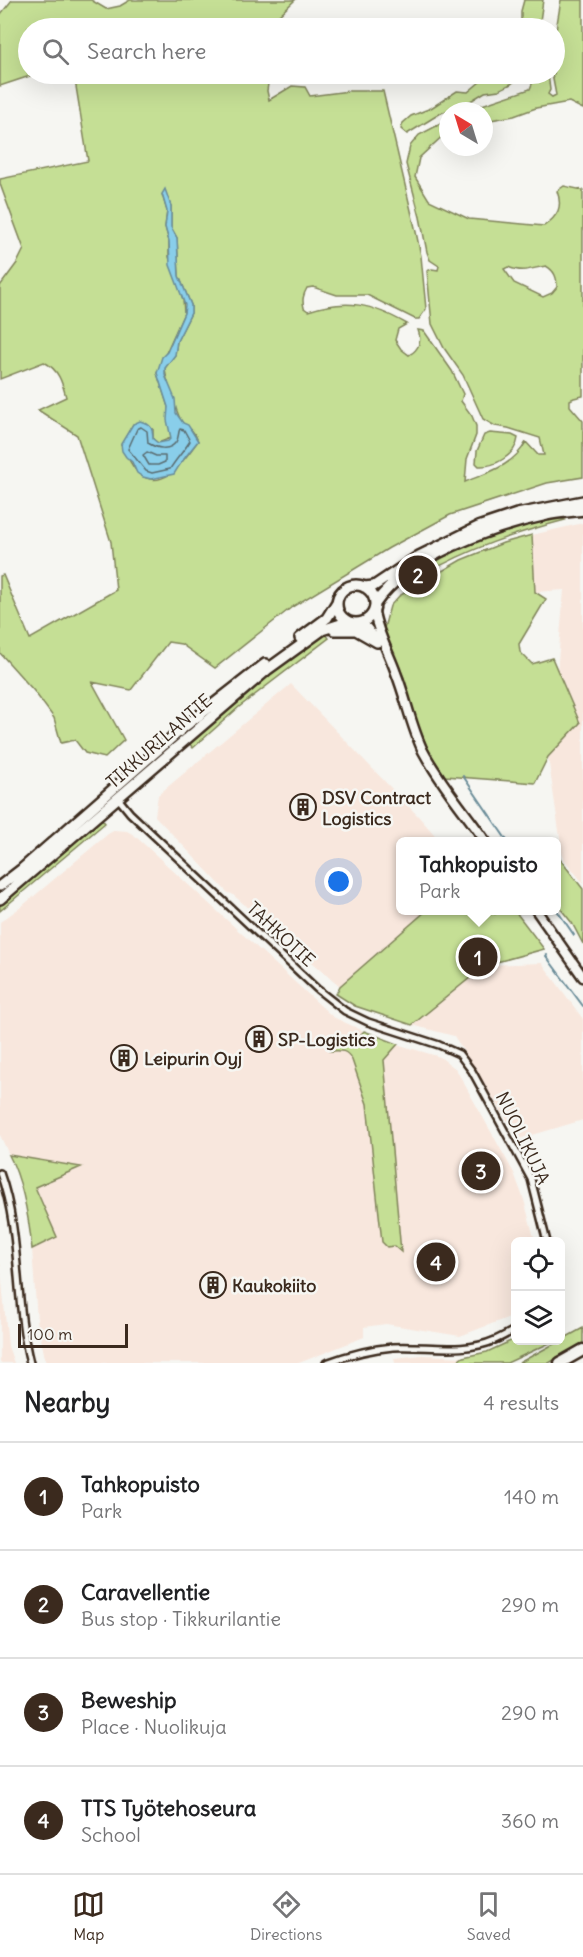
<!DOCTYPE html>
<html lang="en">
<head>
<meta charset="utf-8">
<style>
  body { margin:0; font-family:Delius,sans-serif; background:#f2f2f2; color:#202124 }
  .controls { position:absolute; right:18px; bottom:18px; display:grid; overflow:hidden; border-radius:9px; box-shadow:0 6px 24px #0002 }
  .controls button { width:54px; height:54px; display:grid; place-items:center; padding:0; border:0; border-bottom:2px solid #e0e0e0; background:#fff; color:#202124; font:30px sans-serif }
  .compass { position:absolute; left:439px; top:102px; width:54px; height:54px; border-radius:50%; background:#fff; box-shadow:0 6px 24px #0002; rotate:322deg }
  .scale { position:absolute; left:18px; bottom:15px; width:110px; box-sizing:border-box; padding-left:6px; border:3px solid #3b2a1e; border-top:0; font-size:16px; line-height:21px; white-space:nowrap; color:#3b2a1e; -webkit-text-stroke:4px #f6f6f2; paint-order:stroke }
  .you { position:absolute; left:339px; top:882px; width:21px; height:21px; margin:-15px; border:4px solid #fff; border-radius:50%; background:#1a73e8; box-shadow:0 0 0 9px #1a73e833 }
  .badge { display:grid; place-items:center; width:39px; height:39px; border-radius:50%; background:#3b2a1e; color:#fff; font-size:20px; font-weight:700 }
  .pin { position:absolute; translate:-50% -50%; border:3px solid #fff; box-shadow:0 2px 6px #0006 }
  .popup { position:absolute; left:396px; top:837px; width:165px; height:78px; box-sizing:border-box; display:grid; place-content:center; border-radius:9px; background:#fff; filter:drop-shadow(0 2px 4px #0005); font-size:20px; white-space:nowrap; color:#757577 }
  .popup b { font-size:22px; color:#202124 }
  .popup::after { content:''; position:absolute; left:50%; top:100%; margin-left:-12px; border:12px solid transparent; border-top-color:#fff }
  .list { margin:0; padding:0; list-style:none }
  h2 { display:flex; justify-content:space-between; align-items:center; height:78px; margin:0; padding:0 24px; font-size:26px }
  h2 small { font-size:20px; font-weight:400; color:#757577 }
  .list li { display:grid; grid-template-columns:39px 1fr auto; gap:18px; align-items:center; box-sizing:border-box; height:108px; padding:0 24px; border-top:2px solid #e0e0e0 }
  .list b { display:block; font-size:22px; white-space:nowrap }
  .list p { margin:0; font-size:20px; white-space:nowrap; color:#757577 }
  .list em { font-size:20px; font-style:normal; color:#757577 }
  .icon { flex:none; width:33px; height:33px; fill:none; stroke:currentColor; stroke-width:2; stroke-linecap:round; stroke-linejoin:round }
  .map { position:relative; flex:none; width:583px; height:1363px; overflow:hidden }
  .search { position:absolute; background:#fff; box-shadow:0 6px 24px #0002; left:18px; right:18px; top:18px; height:66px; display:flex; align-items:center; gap:15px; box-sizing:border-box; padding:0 21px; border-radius:33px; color:#757577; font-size:22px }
  .sheet { height:510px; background:#fff }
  nav { display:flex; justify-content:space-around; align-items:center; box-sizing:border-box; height:84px; border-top:2px solid #e0e0e0; background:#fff; font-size:16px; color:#757577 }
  nav a { display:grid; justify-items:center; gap:3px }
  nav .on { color:#3b2a1e }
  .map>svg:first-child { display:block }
</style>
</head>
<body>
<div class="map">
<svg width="583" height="1363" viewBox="0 0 583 1363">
  <rect width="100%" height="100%" fill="#f6f6f2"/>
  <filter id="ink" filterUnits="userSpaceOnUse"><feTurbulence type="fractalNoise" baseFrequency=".0167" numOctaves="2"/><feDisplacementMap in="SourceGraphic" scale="12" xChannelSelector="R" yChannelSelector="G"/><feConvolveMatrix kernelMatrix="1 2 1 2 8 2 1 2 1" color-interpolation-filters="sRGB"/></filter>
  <g filter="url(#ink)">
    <path fill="#f8e7dd" d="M583,523V883L563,858L548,757L580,723L557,673L564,590L535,592L532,535Z
      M291,684L419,817L440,841L400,842V910L426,911L340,986L232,894L228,893L155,816L158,795Z
      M115,830L127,831L134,835L333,1017L383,1040L440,1057L456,1069L514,1173L524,1200L535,1241L516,1242L515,1315L460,1336L386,1324L364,1327V1337L299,1363H46L37,1320L32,1249L57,1237L35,1187L80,1167L9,1155L0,1135V922L21,907L108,834Z
      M542,963L583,1019V1120L519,1139L454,1036L412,1025L486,965Z
      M0,1262L8,1346L14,1363H0Z
      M422,1355L463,1357L455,1363H395L394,1358Z"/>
    <path fill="#c5df95" stroke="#80845a" stroke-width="1.5" fill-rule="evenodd" d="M12,0H91L106,9L120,6L130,0H295L274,20L271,28H28V74H36L0,86V15Z
      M524,0H543L539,28H521V11Z
      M561,0H583V109L569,102L536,108L514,116L484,121V111L470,109L530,89L536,74H548L550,90L548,94L552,97L556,95L552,74H554L555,36Z
      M74,74H262L268,84L267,91L269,100L292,86L305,87L310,96L349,91H383L416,232L421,256L426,309L419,319H415L367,295H337L313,287L307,288C303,295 302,300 304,308L308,311C347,298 372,304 407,324L398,329L395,340L401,349L409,355C419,350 422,340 418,330L424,331L452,371L463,394L461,401L472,416L476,426V435L467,459L465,482C489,472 513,466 526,442L538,455H544L540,438L508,428L495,426L483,419L463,375L444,348L432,324L427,271L432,269L438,270L439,266L430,260L427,252L420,217L406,164L410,146L419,135L448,120V131L419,158L415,177L429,200L469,219L544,226C558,216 563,207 557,191L564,186L583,190V396L574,398L570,400V406L583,421V477L547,483L450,515L389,548L292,607L215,668L181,644L168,642L131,690L92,682L124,740L105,758L85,753L75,740L61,743L54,718L34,691L0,653V576L3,575L30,639L116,590L111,542L77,435L38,410L66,397C62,382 59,370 44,362L0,379V286L17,263L24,249L0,184V179L88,161ZM162,194L171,206V227L177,238L179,276L191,305V313L177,341L175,355L165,368C165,375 178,419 183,423C190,428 195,432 198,441C185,458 165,493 139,474C132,468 126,453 121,445L133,424L153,429V439L158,443L171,438L168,407L157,373L184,313L183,299L169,257V241L165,227L167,211ZM546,266C555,271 557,278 557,287L552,293L543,297L514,283L504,269L508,267C525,274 530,268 546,266Z
      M504,74H523L511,84L499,90L485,92L469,102L441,113L407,134L401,129L403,123L411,116L431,108L457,91L468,92L487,76L498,78Z
      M490,433L512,435L518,438C516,455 495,467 479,466L476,463L477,451L484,435Z
      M557,517L565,520C512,534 471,548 423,575L421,571C457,538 510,528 557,517Z
      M532,535L535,592L546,599L519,644L520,652L532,664L552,658L580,723L548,757L535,783L445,776L431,755L418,726L404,678L383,632L390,606L399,596L461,560L503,543Z
      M325,633L329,638L239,707L193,748L188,742L282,661Z
      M101,818L105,823L0,911V903L37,873Z
      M559,858L583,889V944L572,923L556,903V860Z
      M494,910L495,914L500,911H515L544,949L486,965L412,1025L355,1006L336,994L340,986L426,911Z
      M364,1031L398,1044L384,1060L401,1252L394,1246L387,1247L382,1242L367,1104L352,1060C347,1050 341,1050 331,1051L340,1043L349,1046Z
      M9,1155L81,1167L35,1187L57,1237L32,1249C29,1219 23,1182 9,1155Z
      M583,1328V1343L549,1363H519Z
      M515,1339L516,1340L554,1341L507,1363H455L463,1357L487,1352Z"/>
    <path fill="#89ceea" stroke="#6a8c98" stroke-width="1.5" d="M165,189L171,206V227L177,238L179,276L191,305V313L177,341L175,355L165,368V375L175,399L176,413L183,423L188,425L198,441C189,452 181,462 174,474L151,479L143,477L137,473L132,462L126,457L122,451L121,444L133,424L140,421C151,424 153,428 153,439L158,443L168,441L171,438L167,420L168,407L157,373L162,357L167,352L184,313L185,305L170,265L169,241L165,227L167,211L162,194Z"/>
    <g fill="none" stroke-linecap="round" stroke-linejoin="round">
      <path stroke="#5a6c70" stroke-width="1.5" d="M141,427L147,431L148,443C156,448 169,452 176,442C179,438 178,432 180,429L184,430L190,441C184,451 176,459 170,469L152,473L146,471L128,449L137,429Z
        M147,452L156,456H165V462L158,465H149L143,455Z"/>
      <path stroke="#6a8c98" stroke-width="2" d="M463,776L508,842
        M556,909L574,935
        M547,955L546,956L583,1006"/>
      <defs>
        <path id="street" d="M117,797L130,813L317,989L345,1011L368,1022L439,1045L459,1054L472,1071L531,1179L547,1242
          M0,1173C22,1234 14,1300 30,1363
          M326,1363C348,1355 370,1349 393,1347C426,1345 464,1354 495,1340C502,1337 509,1333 516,1329"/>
        <path id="secondary" d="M374,612C378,634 389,653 396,673C406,698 411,726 423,751C440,783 465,812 486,842
          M357,624L367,628L378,642
          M536,910L583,977"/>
        <path id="primary" d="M337 604a19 19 0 1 1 38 0a19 19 0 1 1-38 0Z
          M364,587L374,586L419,556L478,527L517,514L583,501
          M375,604C407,557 493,526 547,515C558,512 571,512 583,510
          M334,630H356L377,642
          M300,638L327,618L337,602
          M0,886L22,869L183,728L265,664
          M0,899L268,669L322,630L347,622"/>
        <path id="highway" d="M560,1363L583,1350"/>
      </defs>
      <use href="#street" stroke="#3b2a1e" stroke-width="10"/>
      <use href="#secondary" stroke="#3b2a1e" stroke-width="13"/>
      <use href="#primary" stroke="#3b2a1e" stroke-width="14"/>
      <use href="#highway" stroke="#3b2a1e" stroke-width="15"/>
      <use href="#street" stroke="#f6f6f2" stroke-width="5"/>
      <use href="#secondary" stroke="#f6f6f2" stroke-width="8"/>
      <use href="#primary" stroke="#f6f6f2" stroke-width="9"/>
      <use href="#highway" stroke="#f6f6f2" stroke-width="10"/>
    </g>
  </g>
  <defs>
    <symbol id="building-ring" viewBox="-11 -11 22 22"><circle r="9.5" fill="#f6f6f2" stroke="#3b2a1e" stroke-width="1.5"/><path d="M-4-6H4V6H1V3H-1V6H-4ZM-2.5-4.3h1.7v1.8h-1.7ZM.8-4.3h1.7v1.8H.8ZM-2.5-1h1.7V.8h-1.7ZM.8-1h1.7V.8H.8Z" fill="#3b2a1e"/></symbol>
  </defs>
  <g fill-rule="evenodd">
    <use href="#building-ring" x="288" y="792" width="30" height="30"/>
    <use href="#building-ring" x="244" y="1024" width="30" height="30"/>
    <use href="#building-ring" x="109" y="1043" width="30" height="30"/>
    <use href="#building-ring" x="198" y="1270" width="30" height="30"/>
  </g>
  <g text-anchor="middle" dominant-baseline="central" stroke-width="5" stroke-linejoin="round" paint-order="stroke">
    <g font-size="18" fill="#3b2a1e" stroke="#f6f6f2">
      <text transform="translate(159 741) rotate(-41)">TIKKURILANTIE</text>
      <text transform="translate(281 934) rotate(43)">TAHKOTIE</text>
      <text transform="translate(523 1138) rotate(64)">NUOLIKUJA</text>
    </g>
    <g font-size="18" font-weight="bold" fill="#3b2a1e" stroke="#f6f6f2" text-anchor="start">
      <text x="322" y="797">DSV Contract<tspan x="322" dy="21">Logistics</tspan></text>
      <text x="278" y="1039">SP-Logistics</text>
      <text x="144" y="1058">Leipurin Oyj</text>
      <text x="232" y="1285">Kaukokiito</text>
    </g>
  </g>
</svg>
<div class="controls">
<button><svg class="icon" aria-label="locate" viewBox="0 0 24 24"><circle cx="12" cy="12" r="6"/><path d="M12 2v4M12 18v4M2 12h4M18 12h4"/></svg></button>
<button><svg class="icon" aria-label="layers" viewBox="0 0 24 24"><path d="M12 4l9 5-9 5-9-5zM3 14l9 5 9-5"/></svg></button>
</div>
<svg class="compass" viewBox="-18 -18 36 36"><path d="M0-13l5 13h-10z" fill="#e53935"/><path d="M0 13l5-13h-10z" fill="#757577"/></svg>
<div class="scale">100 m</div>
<div class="you"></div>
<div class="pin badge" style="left:478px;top:957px">1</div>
<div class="popup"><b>Tahkopuisto</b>Park</div>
<div class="pin badge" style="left:418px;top:575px">2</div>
<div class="pin badge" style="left:481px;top:1171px">3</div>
<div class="pin badge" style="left:436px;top:1262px">4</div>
<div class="search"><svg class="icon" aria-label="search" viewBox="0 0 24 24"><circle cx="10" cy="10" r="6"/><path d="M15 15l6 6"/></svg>Search here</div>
</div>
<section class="sheet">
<h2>Nearby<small>4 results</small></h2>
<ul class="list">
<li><span class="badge">1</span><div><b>Tahkopuisto</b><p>Park</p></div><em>140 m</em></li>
<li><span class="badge">2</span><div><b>Caravellentie</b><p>Bus stop · Tikkurilantie</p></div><em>290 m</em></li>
<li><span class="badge">3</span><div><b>Beweship</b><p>Place · Nuolikuja</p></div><em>290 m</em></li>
<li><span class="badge">4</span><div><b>TTS Työtehoseura</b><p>School</p></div><em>360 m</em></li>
</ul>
</section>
<nav>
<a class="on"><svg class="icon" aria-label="map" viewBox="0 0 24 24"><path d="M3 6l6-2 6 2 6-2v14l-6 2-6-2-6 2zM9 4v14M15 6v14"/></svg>Map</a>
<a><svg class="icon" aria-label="directions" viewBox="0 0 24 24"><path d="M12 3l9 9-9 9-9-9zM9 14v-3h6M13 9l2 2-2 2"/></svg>Directions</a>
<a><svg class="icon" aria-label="saved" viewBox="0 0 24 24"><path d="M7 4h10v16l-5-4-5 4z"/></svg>Saved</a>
</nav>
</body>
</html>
